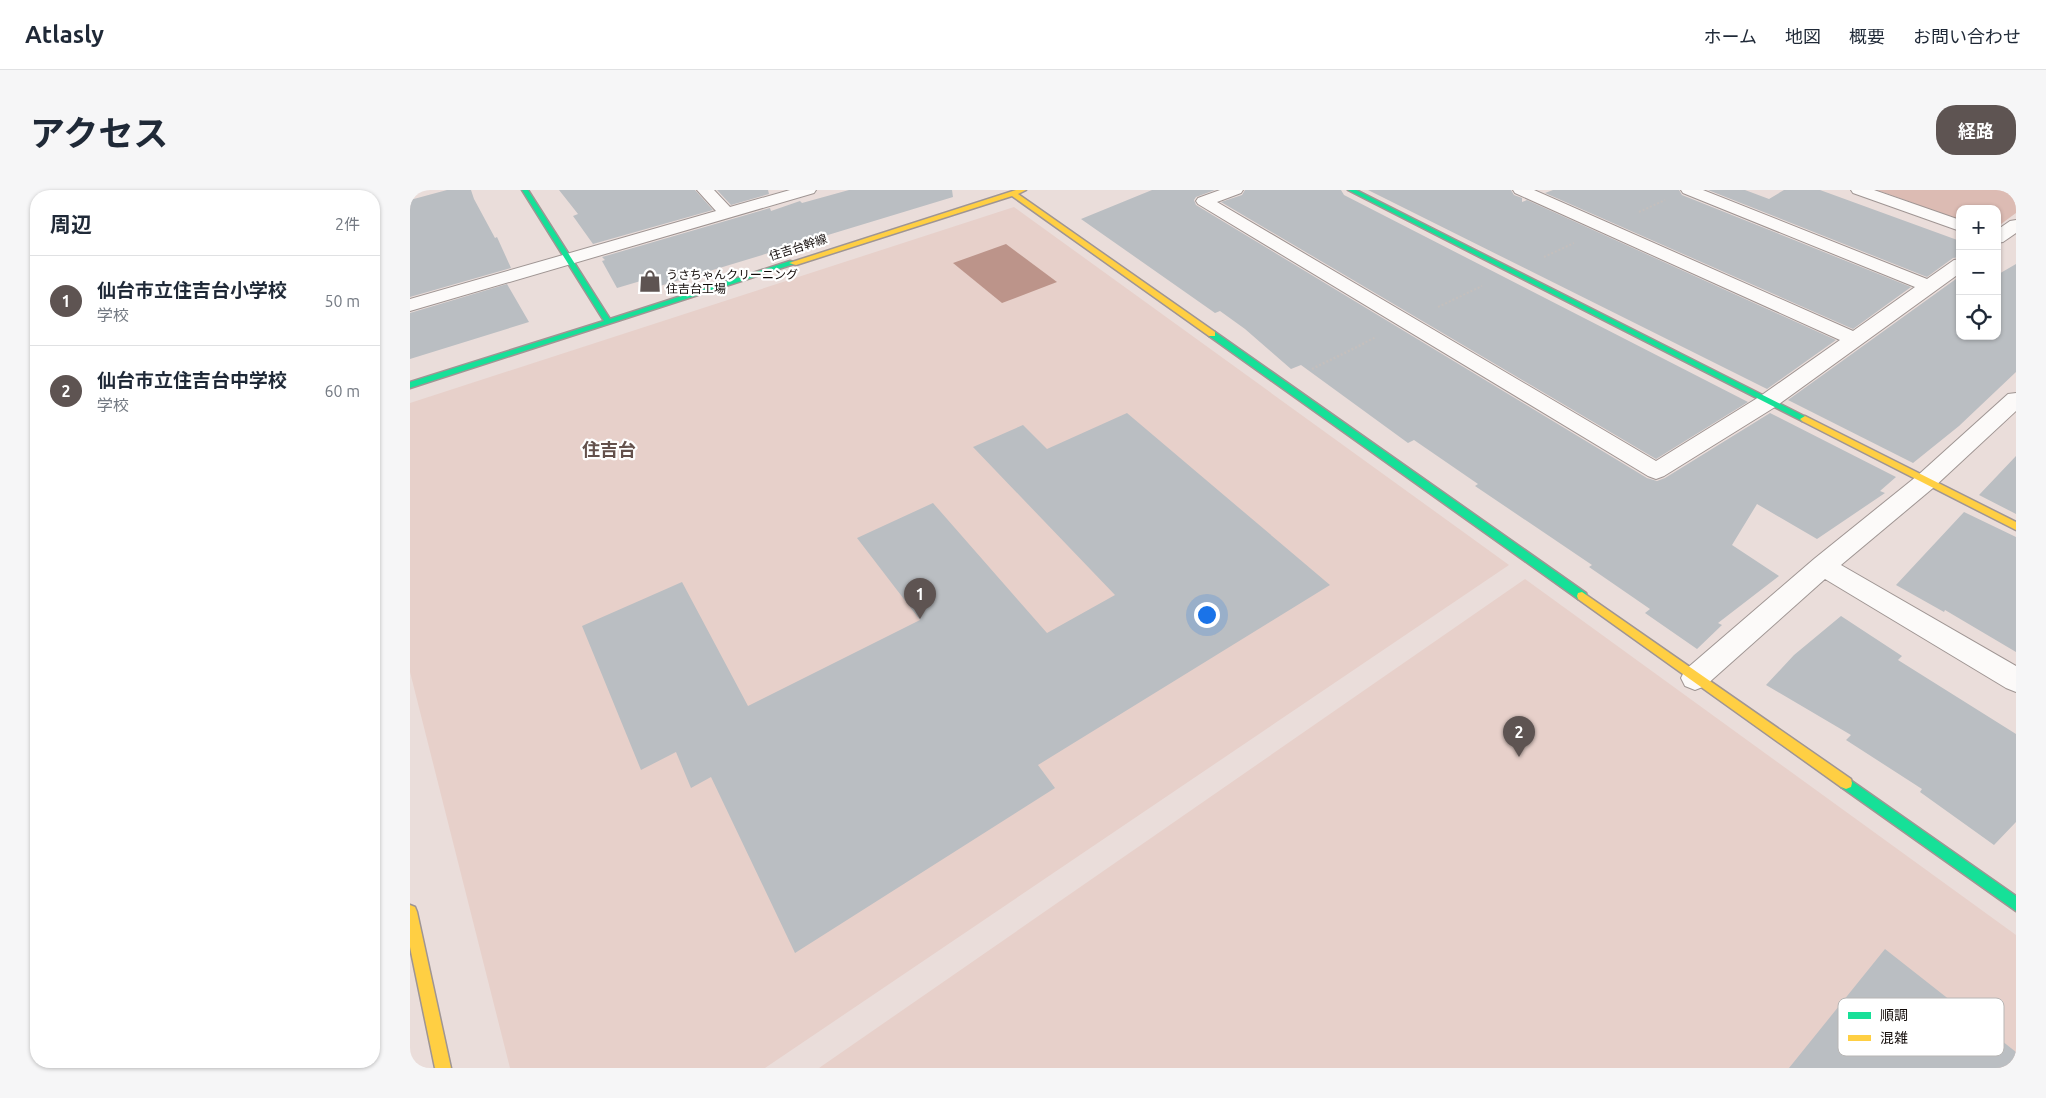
<!DOCTYPE html>
<html lang="ja">
<head>
<meta charset="utf-8">
<style>
  body { margin:0; font-family:Ubuntu,"Noto Sans JP",sans-serif; background:#f6f6f7; color:#1f2937 }
  .controls { position:absolute; right:15px; top:15px; display:grid; overflow:hidden; border-radius:10px; box-shadow:0 1px 4px #0004 }
  .controls button { width:45px; height:45px; display:grid; place-items:center; padding:0; border:0; border-bottom:1px solid #e0e1e3; background:#fff; color:#1f2937; font:25px sans-serif }
  .you { position:absolute; left:796px; top:424px; width:18px; height:18px; margin:-12px; border:4px solid #fff; border-radius:50%; background:#1a73e8; box-shadow:0 0 0 8px #1a73e833 }
  .badge { display:grid; place-items:center; width:32px; height:32px; border-radius:50%; background:#5e5452; color:#fff; font-size:16px; font-weight:700 }
  .pin { position:absolute; translate:-50% -41px; filter:drop-shadow(0 1px 2px #0008) }
  .pin::after { content:''; position:absolute; top:26px; width:18px; height:15px; background:inherit; clip-path:polygon(0 0,100% 0,50% 100%) }
  .list { margin:0; padding:0; list-style:none }
  h2 { display:flex; justify-content:space-between; align-items:center; height:65px; margin:0; padding:0 20px; font-size:21px }
  h2 small { font-size:16px; font-weight:400; color:#747a83 }
  .list li { display:grid; grid-template-columns:32px 1fr auto; gap:15px; align-items:center; box-sizing:border-box; height:90px; padding:0 20px; border-top:1px solid #e0e1e3 }
  .list b { display:block; font-size:19px; white-space:nowrap }
  .list p { margin:0; font-size:16px; white-space:nowrap; color:#747a83 }
  .list em { font-size:16px; font-style:normal; color:#747a83 }
  .icon { flex:none; width:28px; height:28px; fill:none; stroke:currentColor; stroke-width:2; stroke-linecap:round; stroke-linejoin:round }
  .map { position:relative; flex:none; width:1606px; height:878px; overflow:hidden; border-radius:20px }
  header { display:flex; align-items:center; gap:30px; box-sizing:border-box; height:70px; padding:0 25px; background:#fff; border-bottom:1px solid #e0e1e3 }
  header strong { font-size:24px }
  nav { display:flex; gap:28px; margin-inline-start:auto; font-size:18px }
  .intro { display:flex; align-items:center; justify-content:space-between; box-sizing:border-box; height:120px; padding:0 30px }
  h1 { margin:0; font-size:35px }
  .button { padding:12px 22px; border-radius:20px; background:#5e5452; color:#fff; font-size:18px; font-weight:700 }
  main { display:flex; gap:30px; padding:0 30px }
  aside { flex:1; background:#fff; border-radius:20px; box-shadow:0 1px 4px #0004 }
  .map>svg:first-child { display:block }
</style>
</head>
<body>
<header>
<strong>Atlasly</strong>
<nav><a>ホーム</a><a>地図</a><a>概要</a><a>お問い合わせ</a></nav>
</header>
<div class="intro"><h1>アクセス</h1><a class="button">経路</a></div>
<main>
<aside>
<h2>周辺<small>2件</small></h2>
<ul class="list">
<li><span class="badge">1</span><div><b>仙台市立住吉台小学校</b><p>学校</p></div><em>50 m</em></li>
<li><span class="badge">2</span><div><b>仙台市立住吉台中学校</b><p>学校</p></div><em>60 m</em></li>
</ul>
</aside>
<div class="map">
<svg width="1606" height="878" viewBox="0 0 1606 878">
  <rect width="100%" height="100%" fill="#eaddda"/>
  <path fill="#e7d0ca" d="M604,17L1099,375L355,878H100L0,482V213Z
    M1115,389L1606,745V878H409Z"/>
  <path fill="#dcbbb3" d="M1467,0H1604L1606,1V23L1587,37V19H1550V30Z"/>
  <path fill="#bc948a" d="M596,54L647,92L592,113L543,73Z"/>
  <path fill="#babec2" d="M37,0H61L64,9L85,48L87,47L101,78L0,107V10Z
    M149,0H285L303,20L183,54L163,26L168,24Z
    M307,0H358L359,4L321,15Z
    M439,0H542L543,7L240,99L234,90L207,98L192,71L195,70L192,67L360,18L361,21L390,11L392,13Z
    M742,0H805L786,7L784,10L786,15L1237,288L1247,291L1255,288L1360,223L1486,287L1470,301L1475,303L1407,349L1347,314L1322,355L1369,386L1308,433L1312,435L1287,459L1235,423L1240,419L1179,377L1182,375L1065,296L1068,294L1004,250L998,253L891,175L881,179L835,139L810,121L805,123L671,29Z
    M835,0H931L934,5L1338,212L1246,269L811,12L832,5Z
    M958,0H1101L1104,5L1112,8V12L1117,10L1426,150L1357,199Z
    M1143,0H1269L1272,5L1501,97L1443,139L1135,3Z
    M1298,0H1335L1359,9L1374,0H1410L1550,51V67L1543,68L1517,87Z
    M1606,74V182L1549,236L1503,273L1378,210L1550,86V146H1587V85Z
    M97,94L119,132L0,169V123Z
    M717,223L920,395L628,575L645,598L385,763L301,587L281,598L266,562L231,580L172,436L272,392L338,516L510,430L447,348L523,313L637,443L705,405L563,257L613,235L637,259Z
    M1606,266V324L1569,305Z
    M1554,322L1606,347V462L1535,420L1534,422L1486,395Z
    M1431,426L1492,466L1488,470L1606,544V632L1584,655L1510,602L1512,599L1436,550L1441,545L1356,495L1384,465Z
    M1475,759L1606,862V878H1379Z"/>
  <g fill="none" stroke-linecap="round" stroke-linejoin="round">
    <defs>
      <path id="street" d="M287,0H304L320,17L380,0H406L404,3L0,121V109L306,21Z
        M810,0H833L831,3L807,12L1246,271L1349,207L1430,150L1105,3L1103,0H1124L1443,141L1505,97L1273,3L1271,0H1293L1517,89L1544,70L1550,69V83L1365,217L1254,286L1246,289L1238,286L788,14L786,11L788,8Z
        M1441,0H1464L1550,30V41L1443,3Z
        M1606,30V43L1593,52L1587,53V40L1600,31Z
        M1606,203V221L1523,298L1431,375L1606,476V502L1596,498L1415,389L1295,496L1285,500L1275,496L1271,488L1275,480L1404,369L1507,286L1598,204Z"/>
      <path id="fast" d="M112,0H118L200,129L380,71L387,73L0,198V192L194,131Z
        M938,0H946L1400,229L1398,231H1392Z
        M799,142H805L1176,403L1177,406L1176,409H1168L799,146Z
        M1436,587L1606,706V721L1431,597L1430,593L1431,589Z"/>
      <path id="slow" d="M606,0H616L608,4L805,142V146H799L602,6L386,75L379,73Z
        M1395,226L1606,332V340L1392,231L1390,229Z
        M1172,402L1441,589L1442,593L1441,597L1436,599L1431,597L1168,409L1167,406L1168,403Z
        M0,715L5,717L7,722L41,878H25L0,757Z"/>
    </defs>
    <use href="#street" stroke="#9f9593" stroke-width="2"/>
    <use href="#fast" stroke="#9f9593" stroke-width="3"/>
    <use href="#slow" stroke="#9f9593" stroke-width="3"/>
    <path stroke="#c4bfbd" stroke-width="2" stroke-dasharray="2 2" stroke-linecap="butt" d="M1229,22L1255,10
      M1134,67L1164,53
      M1028,117L1072,96
      M952,154L966,147"/>
    <path stroke="#c4bfbd" stroke-width="2.5" stroke-dasharray="2 2" stroke-linecap="butt" d="M902,179L955,153"/>
    <use href="#street" fill="#fcfaf9" fill-rule="evenodd"/>
    <use href="#fast" fill="#16e098" fill-rule="evenodd"/>
    <use href="#slow" fill="#ffcf43" fill-rule="evenodd"/>
  </g>
  <defs>
    <symbol id="shop-bare" viewBox="-9 -9 18 18"><path d="M-5-2.5h2.3a2.7 3.5 0 0 1 5.4 0H5L5.5 6h-11ZM-1.5-2.5h3a1.5 2.3 0 0 0-3 0Z" fill="#5e5452" stroke="#fff" stroke-width="2.5" paint-order="stroke"/></symbol>
  </defs>
  <g fill-rule="evenodd">
    <use href="#shop-bare" x="224" y="75" width="32" height="32"/>
  </g>
  <g text-anchor="middle" dominant-baseline="central" stroke-width="4.5" stroke-linejoin="round" paint-order="stroke">
    <g font-size="12" fill="#120b09" stroke="#fff">
      <text transform="translate(388 57) rotate(-18)">住吉台幹線</text>
    </g>
    <g font-size="12" fill="#120b09" stroke="#fff" text-anchor="start">
      <text x="256" y="84">うさちゃんクリーニング<tspan x="256" dy="14">住吉台工場</tspan></text>
    </g>
    <g font-size="18" font-weight="bold" fill="#64514c" stroke="#fff">
      <text x="199" y="259">住吉台</text>
    </g>
  </g>
  <rect x="1428" y="808" width="166" height="58" rx="8" fill="#fff" stroke="#b8b6b5" stroke-width="1"/>
  <rect x="1438" y="822" width="23" height="7" fill="#16e098"/>
  <rect x="1438" y="845" width="23" height="6" fill="#ffcf43"/>
  <g font-size="14" fill="#120b09">
    <text x="1470" y="830">順調</text>
    <text x="1470" y="853">混雑</text>
  </g>
</svg>
<div class="controls">
<button>+</button>
<button>−</button>
<button><svg class="icon" aria-label="locate" viewBox="0 0 24 24"><circle cx="12" cy="12" r="6"/><path d="M12 2v4M12 18v4M2 12h4M18 12h4"/></svg></button>
</div>
<div class="you"></div>
<div class="pin badge" style="left:510px;top:429px">1</div>
<div class="pin badge" style="left:1109px;top:567px">2</div>
</div>
</main>
</body>
</html>
